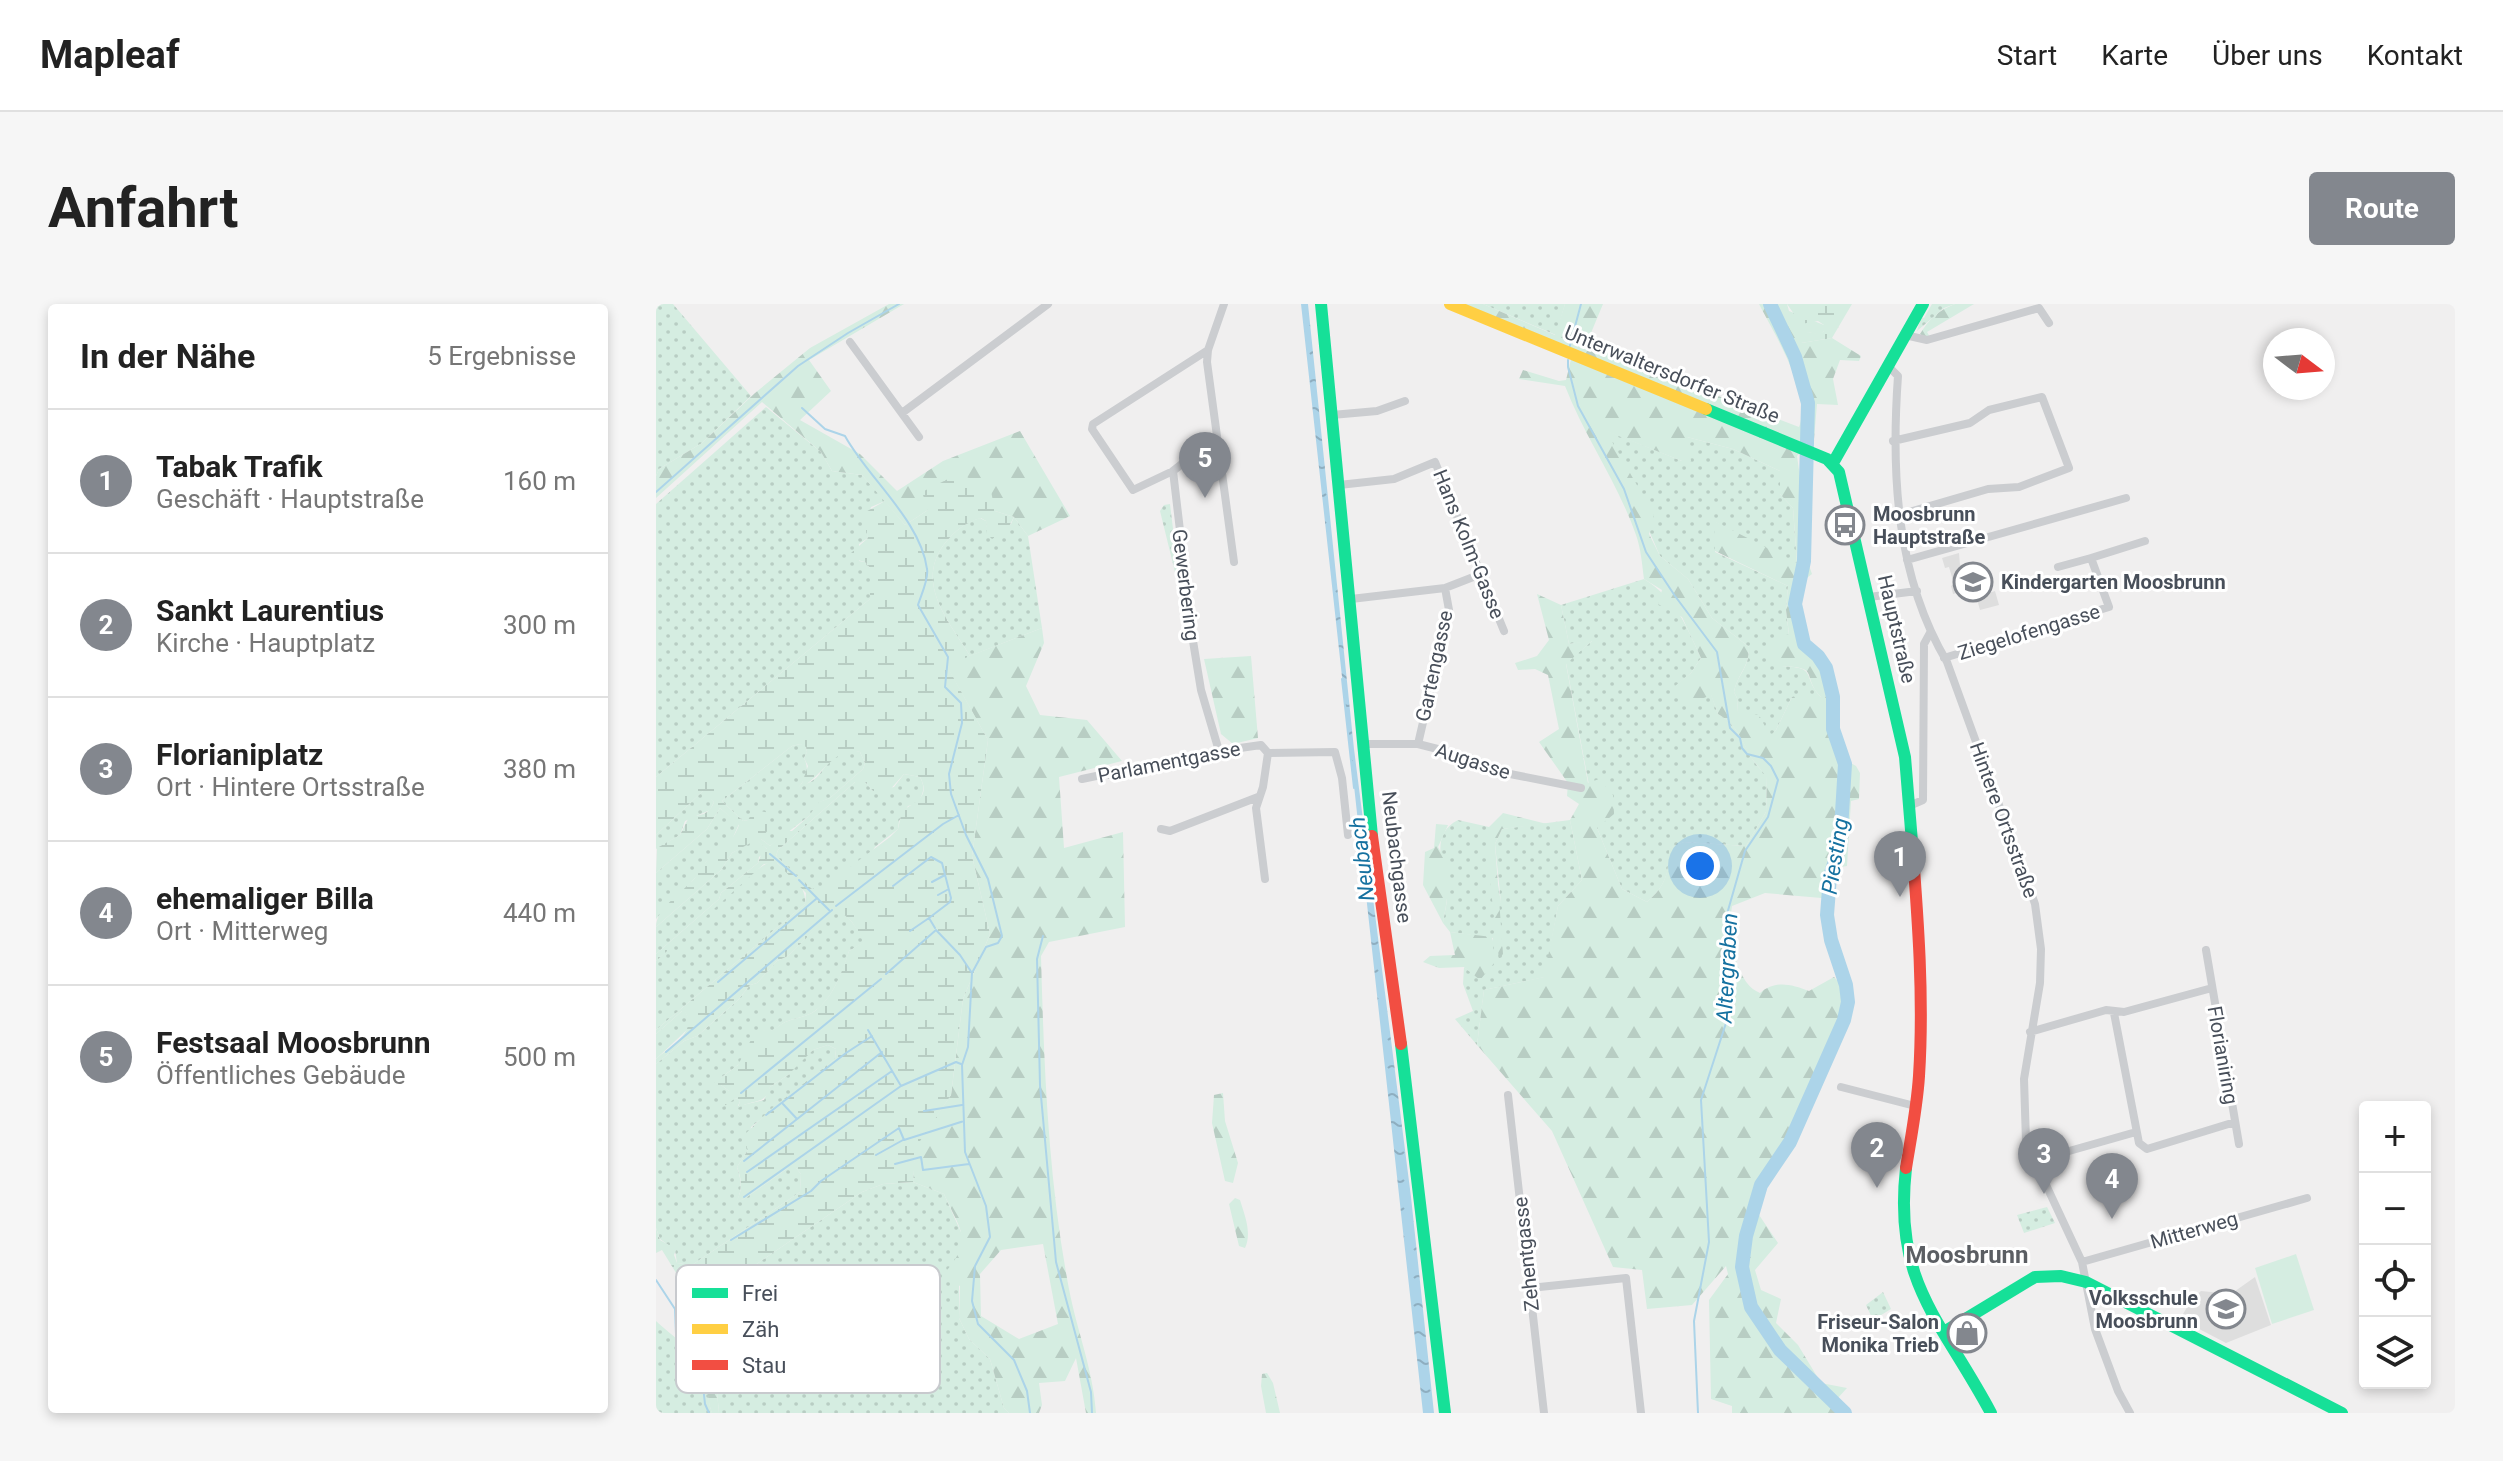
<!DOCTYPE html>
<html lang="de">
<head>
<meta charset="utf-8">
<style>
  body { margin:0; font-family:Roboto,sans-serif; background:#f6f6f6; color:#222 }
  .controls { position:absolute; right:24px; bottom:24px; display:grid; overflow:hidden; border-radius:8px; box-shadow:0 4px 12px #0003 }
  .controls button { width:72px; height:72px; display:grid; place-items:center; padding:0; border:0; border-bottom:2px solid #e0e0e0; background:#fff; color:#222; font:40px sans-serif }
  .compass { position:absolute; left:1607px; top:24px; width:72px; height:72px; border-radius:50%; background:#fff; box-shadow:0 4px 12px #0003; rotate:106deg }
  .you { position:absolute; left:1044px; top:562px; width:28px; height:28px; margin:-20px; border:6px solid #fff; border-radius:50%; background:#1a73e8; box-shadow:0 0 0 12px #1a73e833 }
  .badge { display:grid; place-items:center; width:52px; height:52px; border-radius:50%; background:#83878e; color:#fff; font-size:26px; font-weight:700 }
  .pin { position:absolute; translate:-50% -66px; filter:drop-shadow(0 2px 4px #0008) }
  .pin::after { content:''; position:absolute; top:42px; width:28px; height:24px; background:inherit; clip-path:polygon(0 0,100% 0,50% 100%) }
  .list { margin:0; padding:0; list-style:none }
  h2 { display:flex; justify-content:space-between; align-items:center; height:104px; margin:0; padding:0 32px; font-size:34px }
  h2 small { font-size:26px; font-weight:400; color:#767676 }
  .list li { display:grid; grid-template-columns:52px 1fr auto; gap:24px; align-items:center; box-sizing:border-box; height:144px; padding:0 32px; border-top:2px solid #e0e0e0 }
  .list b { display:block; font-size:30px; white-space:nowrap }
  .list p { margin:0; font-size:26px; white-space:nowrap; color:#767676 }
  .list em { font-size:26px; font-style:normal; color:#767676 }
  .icon { flex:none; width:44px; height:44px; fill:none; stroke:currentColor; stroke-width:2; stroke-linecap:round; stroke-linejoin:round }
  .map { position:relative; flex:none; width:1799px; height:1109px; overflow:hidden; border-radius:8px }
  header { display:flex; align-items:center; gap:48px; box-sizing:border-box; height:112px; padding:0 40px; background:#fff; border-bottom:2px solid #e0e0e0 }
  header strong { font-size:38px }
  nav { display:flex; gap:44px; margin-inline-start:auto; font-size:28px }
  .intro { display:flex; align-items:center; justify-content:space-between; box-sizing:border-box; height:192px; padding:0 48px }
  h1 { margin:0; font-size:56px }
  .button { padding:20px 36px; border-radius:8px; background:#83878e; color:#fff; font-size:28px; font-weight:700 }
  main { display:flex; gap:48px; padding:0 48px }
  aside { flex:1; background:#fff; border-radius:8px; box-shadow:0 4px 12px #0003 }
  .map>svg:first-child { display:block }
</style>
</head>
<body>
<header>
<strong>Mapleaf</strong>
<nav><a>Start</a><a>Karte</a><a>Über uns</a><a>Kontakt</a></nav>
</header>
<div class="intro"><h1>Anfahrt</h1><a class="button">Route</a></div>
<main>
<aside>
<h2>In der Nähe<small>5 Ergebnisse</small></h2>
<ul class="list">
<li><span class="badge">1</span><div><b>Tabak Trafik</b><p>Geschäft · Hauptstraße</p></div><em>160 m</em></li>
<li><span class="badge">2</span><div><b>Sankt Laurentius</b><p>Kirche · Hauptplatz</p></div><em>300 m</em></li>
<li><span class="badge">3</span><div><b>Florianiplatz</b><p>Ort · Hintere Ortsstraße</p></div><em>380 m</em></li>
<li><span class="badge">4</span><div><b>ehemaliger Billa</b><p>Ort · Mitterweg</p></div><em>440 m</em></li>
<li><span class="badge">5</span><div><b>Festsaal Moosbrunn</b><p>Öffentliches Gebäude</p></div><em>500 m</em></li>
</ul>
</aside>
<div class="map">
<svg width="1799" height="1109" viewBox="0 0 1799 1109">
  <defs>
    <pattern id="green-dots" width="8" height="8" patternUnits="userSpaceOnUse" patternTransform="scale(2)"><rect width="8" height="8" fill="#d5ede1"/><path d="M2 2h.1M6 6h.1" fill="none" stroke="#b8cdc3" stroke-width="1.8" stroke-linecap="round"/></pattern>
    <pattern id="forest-firs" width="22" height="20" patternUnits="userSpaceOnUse" patternTransform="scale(2)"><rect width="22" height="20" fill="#d5ede1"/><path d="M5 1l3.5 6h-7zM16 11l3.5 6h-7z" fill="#b8cdc3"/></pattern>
    <pattern id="wetland-marsh" width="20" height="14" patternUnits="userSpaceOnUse" patternTransform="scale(2)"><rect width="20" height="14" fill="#d5ede1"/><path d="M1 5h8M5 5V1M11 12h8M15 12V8" fill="none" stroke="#b8cdc3"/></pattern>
    <pattern id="water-ripples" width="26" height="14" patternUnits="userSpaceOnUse" patternTransform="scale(2)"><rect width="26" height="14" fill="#acd4e9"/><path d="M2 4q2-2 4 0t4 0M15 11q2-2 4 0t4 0" fill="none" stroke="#8eaec0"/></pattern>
  </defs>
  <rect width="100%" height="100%" fill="#f0efef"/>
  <path fill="#dedede" d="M1303,249L1304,261L1313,259L1316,270L1308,275L1332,268L1337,281L1327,284L1329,290L1339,287L1343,301L1324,306L1318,284L1297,290L1295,282L1298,280L1293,263L1289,264L1286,254Z
    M1599,973L1615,1021L1570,1039L1524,1015L1536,995L1545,987L1575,990Z"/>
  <path fill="url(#green-dots)" d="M0,0H17L95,92L46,139L3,165L0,172Z
    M827,0H909L900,31Z
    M1276,0H1299L1288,4L1261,27L1265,13L1268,14Z
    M110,103L165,148L176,167L206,171L229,197L215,203L210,219L212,234L203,240V257L209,258L214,264V295L0,473V200Z
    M949,126L1026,157L1031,133L1077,145L1124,167V190L1137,204L1141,260L1059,218V248L1132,282L1130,306L1133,331L1122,362C1165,363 1144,372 1166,394L1136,393L1120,426L1114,433L1082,408L1081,394L1078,388C1082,369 1093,365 1093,343L1056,314L1032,275L1004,252Z
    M514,200L522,266L519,268L504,207L508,201Z
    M358,213L372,232L386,324L314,352C293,317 258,279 289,239C299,227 310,218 324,214L330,217L332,230L355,220Z
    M988,275C1020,295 1030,321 1045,354L1035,369L1020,382L1055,390L1062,410C1080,420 1085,434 1094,451C1098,459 1105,466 1111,472L1110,508L1090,542L1028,538L1014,544C1013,568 1010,582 991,598L966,585L941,524L910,359L936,337L913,340L905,301Z
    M144,440L150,442L151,448L148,454C154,466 150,475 142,484C147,481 156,478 161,473C172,460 175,453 193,445L204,448L209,459L207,465L174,494L164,498L153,512L114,542L105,535L92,516L87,517L66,497L136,442Z
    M248,470L264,473C270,484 267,490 261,500L252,502L243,517L242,525L219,543L182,604L196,618L209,638L193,647C186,671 175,697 156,709C148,713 140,714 132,717C120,721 119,731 105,726C93,734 93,749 84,759C76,767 65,771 59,781H65L73,787L74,793L69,799L80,794L84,797L82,802L108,796L114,783L132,771L143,758L157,746L172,741L180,745L179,755L95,823L92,846L81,863C85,876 87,884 81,897L88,895L132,864H140L145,870L144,888L36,961L21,959L19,946L4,935L0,924V760L28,737L41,732L82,696L94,681L101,679L121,657L132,652L177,607L120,552L122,546L199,478H209L217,487L238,483Z
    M48,486L58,498L54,506L29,517L24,531L0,545V531Z
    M64,504L83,520L75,538L50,558L42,571L0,615V569L51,525Z
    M802,516L833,523L845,599L839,540L846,525L914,516L926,576L902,602L889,673L828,686L821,741L799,715L817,707L807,680L808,663L824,675L837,634L794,628L787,619C788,610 791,601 791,593C790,565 771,532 802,516Z
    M100,535L112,546L103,553L102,559L65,589L63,595L0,650V623L65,566L76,549Z
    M115,558L121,559C134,572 151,581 149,600L0,726V657C22,637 93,564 115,558Z
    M26,707H29L33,715L34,723L0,755V730Z
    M257,878L288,890L308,935L303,953V1014L313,1035L334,1055L348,1104L353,1109H63L61,1088L73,1057L71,1048L62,1042L51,1043L45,1038C46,1017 53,1002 64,985L206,888L227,880Z
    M1391,903L1399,919L1368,929L1361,911Z
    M1227,988L1235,1005L1217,1016L1210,1001Z
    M0,1017C13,1029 49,1056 51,1072C53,1086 51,1095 56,1109H0Z"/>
  <path fill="url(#forest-firs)" fill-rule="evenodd" d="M233,0H248L153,56L175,87L144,116L204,150L241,187L287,157L364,127L414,212L372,232L358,213L339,207L272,206L249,221L206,171L176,167L165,148L106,98L0,194V172L3,165L46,139L99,89L154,44Z
    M802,0H827L899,31L909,0H947L930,41L1143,123C1156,90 1119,31 1103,0H1131L1133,7L1168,21V27L1164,31L1152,28L1145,39L1176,34L1205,52L1203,57L1184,56L1177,75L1182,101L1161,100L1158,135L1141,152L1150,214L1148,247L1156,270L1142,281L1140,300L1152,336L1163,346L1174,390L1172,421L1184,453L1200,462L1204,469L1203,495L1195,497L1191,562L1180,564L1177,595L1109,589L1076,602C1072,627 1078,679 1104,689C1119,676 1135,680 1153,687L1178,673L1190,685C1178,754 1129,841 1099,905L1122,939L1099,966L1105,986L1125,995L1120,1019L1142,1041L1165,1079L1191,1084L1181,1095L1189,1105L1182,1109H1076V1102L1055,1095L1053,996L1072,970L1070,962L1036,1001L991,1005L986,966L957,963L896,827L821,741L828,686L888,673L902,602L926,576L914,516L923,500L911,492L912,479L883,438L903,425L892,371L879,365L862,366L859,359L881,352L893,336L881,290L905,301L913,340L937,336L910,360L932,479L943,475L957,491L958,510L941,524L966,585L991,598C1010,582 1013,568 1013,544L1028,538L1090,542L1110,508L1111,473C1105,466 1099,459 1094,452C1085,434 1080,420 1062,410L1055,391L1036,399L1023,393L1019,382L1035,369L1045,354L1026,313L1002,300L1006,286L988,275C986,260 985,245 980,231C962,179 929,134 909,82L863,75L867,66L903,77L910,76L917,47ZM950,127L1026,157H1035L1031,133L1077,145L1124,167V190L1137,204L1141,259L1058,217L1059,247L1132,282L1130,306L1133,330L1116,335L1112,349L1122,362C1167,363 1144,371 1165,393L1146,390L1136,393L1120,426L1114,432L1103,411L1082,408L1081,394L1078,388C1082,369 1093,364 1093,343L1056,314L1032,275L1004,252L993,230L998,211Z
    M1299,0H1318L1271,28L1274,33H1268L1264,30C1273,15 1283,6 1299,0Z
    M386,324L388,339L370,382L384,411L431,416L466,457L403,473L408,544L467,528L469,623L393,638L385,652C388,763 392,875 413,985C421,1027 437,1065 440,1109H430L420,1054L409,1077L383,1079L386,1101L383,1109H353L348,1104L334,1055L313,1035L303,1014L304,982L286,972C318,936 306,930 288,890L257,878L259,843L295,791L307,695L334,630L316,552L332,436L290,361ZM387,940L402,1020L363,1035L325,1012L324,970L345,946Z
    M595,352L602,434L577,440L565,430L548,355Z
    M847,509L891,520L846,525L839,540L847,650L843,655L832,561L833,523Z
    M780,520L792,521L782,543C797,569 792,590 787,619L767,581L769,548L778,544Z
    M794,628L836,633L839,658L824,676L808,663L783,664L767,658L774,652L799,651Z
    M567,789L569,817L582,859L577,879L569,877L556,819L558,791Z
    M579,894L584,896C589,912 596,929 589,944L583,942L573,900Z
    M63,1050L73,1057L61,1088L63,1109H56C48,1087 56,1076 43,1057Z
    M611,1069L617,1079L624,1109H610L605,1082L606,1070Z"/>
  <path fill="url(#wetland-marsh)" fill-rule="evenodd" d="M1131,0H1196L1176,34L1145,39L1144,30L1152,28L1164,30L1168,27V21L1162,17L1145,20Z
    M304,169L335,187L339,207L358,213L351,226L336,235L331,230L330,217L325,214C310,218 299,227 289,239C258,279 293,317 314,352L291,362L332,436L316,552L334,630L307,695L295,791L260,843L257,878L227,880L206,888L64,985L52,992L46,990L36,995L6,946L0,949V924L4,936L13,941H22L18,951L21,959L36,961L144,888L145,870L140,864H132L88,895L80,898C87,885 86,877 81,863L92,846L86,833L115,805L179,755L180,745L172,741L157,746L132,771L114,783C110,802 95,795 82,804L84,797L80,794L65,804L73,793V787L65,781L51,784L82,761L98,730L105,725C119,731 120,721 132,717C140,714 148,713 156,709C176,696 185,671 193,647L208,638L196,618L181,604L132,652L121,657L101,679L94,681L82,696L41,732L28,737L0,760V755C14,742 42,728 29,708L26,707L0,730V726L149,600L150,589L121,559L108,560L0,657V650L63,595L65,589L102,559L106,548L111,545L100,536L76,549L65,566L0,623C0,604 27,588 39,574C43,569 45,563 50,558C63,542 75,543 83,521L64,504L51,525L0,569L1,544L24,531L33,513C45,511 53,511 58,498L47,487L0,531V473L214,295V264L209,258L198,255L195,249L212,234L206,210L229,197L249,221L272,206L266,188ZM144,440L150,443L151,448L148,454L152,462L146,479L140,486C162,477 170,455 193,446L204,448L209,459L207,465L174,494L163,498L153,512L136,527H131L114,542L105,535L112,526L115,509L98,506L92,516L87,517L66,497L136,442ZM248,470L264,473C275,493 259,498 246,507L242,525L234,533L170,581L156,585L120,552L122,546L199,478H209L217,487L231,489Z"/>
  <path fill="#d5ede1" d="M1640,950L1658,1006L1616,1020L1599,964Z"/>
  <path fill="url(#water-ripples)" d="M645,0H652L698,445L755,893L778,1109H767Z"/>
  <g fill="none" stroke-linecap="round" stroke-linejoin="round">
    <path stroke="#acd4e9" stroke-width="2" d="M913,45L925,0
      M912,56V63L922,102L968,185L990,248L1019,292L1061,348L1074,424L1084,434L1086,444L1091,450L1107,454L1115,462L1122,476L1112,513L1089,547L1069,617L1070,719L1045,796L1053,938L1038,1017L1042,1109
      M146,104L169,125L189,132C212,174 265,217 271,265C273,275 265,291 262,301L292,353L289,383L305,399L306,419L293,470L295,490L310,531L332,575L346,632L342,639L330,643L316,669L315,686
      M0,188L142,62L192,29L243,0
      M686,375L698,484
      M114,550L140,572
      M143,576L173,606
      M276,578L289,571
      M237,582L275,553L286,559L295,594L294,598L273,614
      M282,591L291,586
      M180,602L287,520L303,511
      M254,627L273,614L279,624
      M387,632L381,655L384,781L400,958L435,1088L436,1109
      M230,670L280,626L304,651L316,669
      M62,678L160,595
      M315,688L312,743L306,761L309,848L330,902L334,933L319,962L316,997L322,1020L358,1056L371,1087L374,1109
      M212,726L245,782L300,758L305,760
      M10,748L176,606
      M85,789L225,675
      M127,800L141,815
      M268,807L306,801
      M110,811L190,749L216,732
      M220,851L247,836
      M88,857L226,748
      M239,860L265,853L267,866L313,860
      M91,868L236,767
      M88,893L245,782
      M75,936L155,887L165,877L243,824L248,836L308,817
      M0,976L19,1005L20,1030L46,1073L49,1100L53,1109"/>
    <path stroke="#acd4e9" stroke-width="14" d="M1114,0L1139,53L1152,99L1148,257L1139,300L1148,340L1162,352L1170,364L1177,393V425L1189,460L1184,542L1174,572L1171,611L1175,636L1190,681L1192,698L1188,716L1134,838L1105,881L1090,932L1086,963L1095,1003L1124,1046L1189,1109"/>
    <path stroke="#cbcdd0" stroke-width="8" d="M568,0L552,46L551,58L578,258
      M1249,31L1271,36L1383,4L1393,19
      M194,38L263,133
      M552,46L437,120L436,125L477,186L517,167L560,133
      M1232,62L1242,72C1235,170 1240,272 1291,358L1379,600L1385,645L1384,679L1368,775L1370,838L1426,958L1439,1025L1462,1087L1474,1109
      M246,109L392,0
      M676,111L721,107L749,97
      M1237,137L1314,119L1333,106L1386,93L1413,164L1363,183L1332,185L1243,211
      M517,167L537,337L545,386L563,447
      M683,181L738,175L779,158L848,327
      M1251,256L1470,194
      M1402,263L1435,254
      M1213,293L1261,287
      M695,295L789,284L825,270
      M1288,354L1453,303L1435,254L1489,237
      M708,440H762L809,452L849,469L925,484
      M762,440L793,306L789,284
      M612,449L679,448L686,474L692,531
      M426,475L445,471H462L563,447L605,441L612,449L607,483L600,504L609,575
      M1253,502L1267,496L1268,340L1274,329
      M505,525L514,527L602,493
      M1550,646L1583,840
      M1458,709L1483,839L1491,845L1579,818
      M1374,728L1450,706L1468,708L1556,684
      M1185,783L1259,802
      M852,791L888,1109
      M1378,857L1480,828
      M1426,958L1651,894
      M874,984L970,974L985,1109"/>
    <path stroke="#16e098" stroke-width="12" d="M665,0L716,532
      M1050,105L1171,155L1183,168L1249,453L1256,538
      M1177,159L1267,0
      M745,740L789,1109
      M1250,864C1237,980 1285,1015 1335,1109
      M1288,1028L1379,973L1405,972L1430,978L1686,1109"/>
    <path stroke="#ffcf43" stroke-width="12" d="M794,0L1050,105"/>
    <path stroke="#f24e42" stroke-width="12" d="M716,532L745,740
      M1250,864C1255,833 1261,803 1263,772C1268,694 1262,616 1256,538"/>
  </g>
  <defs>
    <symbol id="bus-ring" viewBox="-11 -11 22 22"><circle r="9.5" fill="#fff" stroke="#83878e" stroke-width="1.5"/><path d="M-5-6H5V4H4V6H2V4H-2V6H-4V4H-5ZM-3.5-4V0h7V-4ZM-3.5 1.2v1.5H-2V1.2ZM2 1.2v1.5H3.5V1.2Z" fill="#83878e"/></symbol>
    <symbol id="school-ring" viewBox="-11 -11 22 22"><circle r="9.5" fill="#fff" stroke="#83878e" stroke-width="1.5"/><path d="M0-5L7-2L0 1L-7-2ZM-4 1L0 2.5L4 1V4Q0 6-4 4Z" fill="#83878e"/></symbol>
    <symbol id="shop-ring" viewBox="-11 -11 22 22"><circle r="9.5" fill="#fff" stroke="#83878e" stroke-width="1.5"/><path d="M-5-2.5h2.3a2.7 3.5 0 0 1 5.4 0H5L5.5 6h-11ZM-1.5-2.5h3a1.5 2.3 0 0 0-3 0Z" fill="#83878e"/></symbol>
  </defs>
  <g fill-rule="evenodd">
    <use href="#bus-ring" x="1167" y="199" width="44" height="44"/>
    <use href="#school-ring" x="1295" y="256" width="44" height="44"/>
    <use href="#school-ring" x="1548" y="983" width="44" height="44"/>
    <use href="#shop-ring" x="1289" y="1007" width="44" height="44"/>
  </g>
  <g text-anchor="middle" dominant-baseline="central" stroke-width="6" stroke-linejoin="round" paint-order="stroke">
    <g font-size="20" fill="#484f5a" stroke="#fff">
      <text transform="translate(1016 70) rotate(22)">Unterwaltersdorfer Straße</text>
      <text transform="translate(813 240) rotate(68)">Hans Kolm-Gasse</text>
      <text transform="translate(530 281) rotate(83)">Gewerbering</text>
      <text transform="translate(1241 325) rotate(77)">Hauptstraße</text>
      <text transform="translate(1373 328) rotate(-17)">Ziegelofengasse</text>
      <text transform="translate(778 362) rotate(-78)">Gartengasse</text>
      <text transform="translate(817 457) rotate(18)">Augasse</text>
      <text transform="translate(513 458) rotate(-11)">Parlamentgasse</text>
      <text transform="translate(1348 516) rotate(70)">Hintere Ortsstraße</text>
      <text transform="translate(741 553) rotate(83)">Neubachgasse</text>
      <text transform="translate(1567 751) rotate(80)">Florianiring</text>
      <text transform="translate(1538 926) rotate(-16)">Mitterweg</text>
      <text transform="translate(870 950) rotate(-96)">Zehentgasse</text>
    </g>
    <g font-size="20" font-weight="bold" fill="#484f5a" stroke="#fff" text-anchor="start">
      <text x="1217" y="210">Moosbrunn<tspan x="1217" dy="23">Hauptstraße</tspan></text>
      <text x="1345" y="278">Kindergarten Moosbrunn</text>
      <text x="1542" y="994" text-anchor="end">Volksschule<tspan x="1542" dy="23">Moosbrunn</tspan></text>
      <text x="1283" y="1018" text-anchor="end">Friseur-Salon<tspan x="1283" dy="23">Monika Trieb</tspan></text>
    </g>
    <g font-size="22" font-style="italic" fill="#1571a0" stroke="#fff">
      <text transform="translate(1179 552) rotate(-81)">Piesting</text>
      <text transform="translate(706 555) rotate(-97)">Neubach</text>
      <text transform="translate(1071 664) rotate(-87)">Altergraben</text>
    </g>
    <g font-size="24" font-weight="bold" fill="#5b5e63" stroke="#fff">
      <text x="1311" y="951">Moosbrunn</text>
    </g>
  </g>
  <rect x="20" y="961" width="264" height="128" rx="12" fill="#fff" stroke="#c8cace" stroke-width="2"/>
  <rect x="36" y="984" width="36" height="10" fill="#16e098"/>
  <rect x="36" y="1020" width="36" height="10" fill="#ffcf43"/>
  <rect x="36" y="1056" width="36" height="10" fill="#f24e42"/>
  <g font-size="22" fill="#484f5a">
    <text x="86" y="997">Frei</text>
    <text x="86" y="1033">Zäh</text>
    <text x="86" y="1069">Stau</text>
  </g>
</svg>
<div class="controls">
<button>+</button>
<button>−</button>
<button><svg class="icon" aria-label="locate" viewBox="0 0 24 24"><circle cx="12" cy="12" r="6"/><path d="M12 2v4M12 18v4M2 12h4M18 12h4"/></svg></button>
<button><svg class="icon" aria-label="layers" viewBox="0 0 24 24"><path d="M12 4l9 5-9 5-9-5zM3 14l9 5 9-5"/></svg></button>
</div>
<svg class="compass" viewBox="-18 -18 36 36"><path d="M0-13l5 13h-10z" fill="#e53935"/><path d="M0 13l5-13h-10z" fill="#767676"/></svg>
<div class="you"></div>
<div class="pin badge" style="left:1244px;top:593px">1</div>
<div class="pin badge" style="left:1221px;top:884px">2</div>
<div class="pin badge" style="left:1388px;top:890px">3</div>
<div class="pin badge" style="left:1456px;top:915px">4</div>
<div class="pin badge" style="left:549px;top:194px">5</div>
</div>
</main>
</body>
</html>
